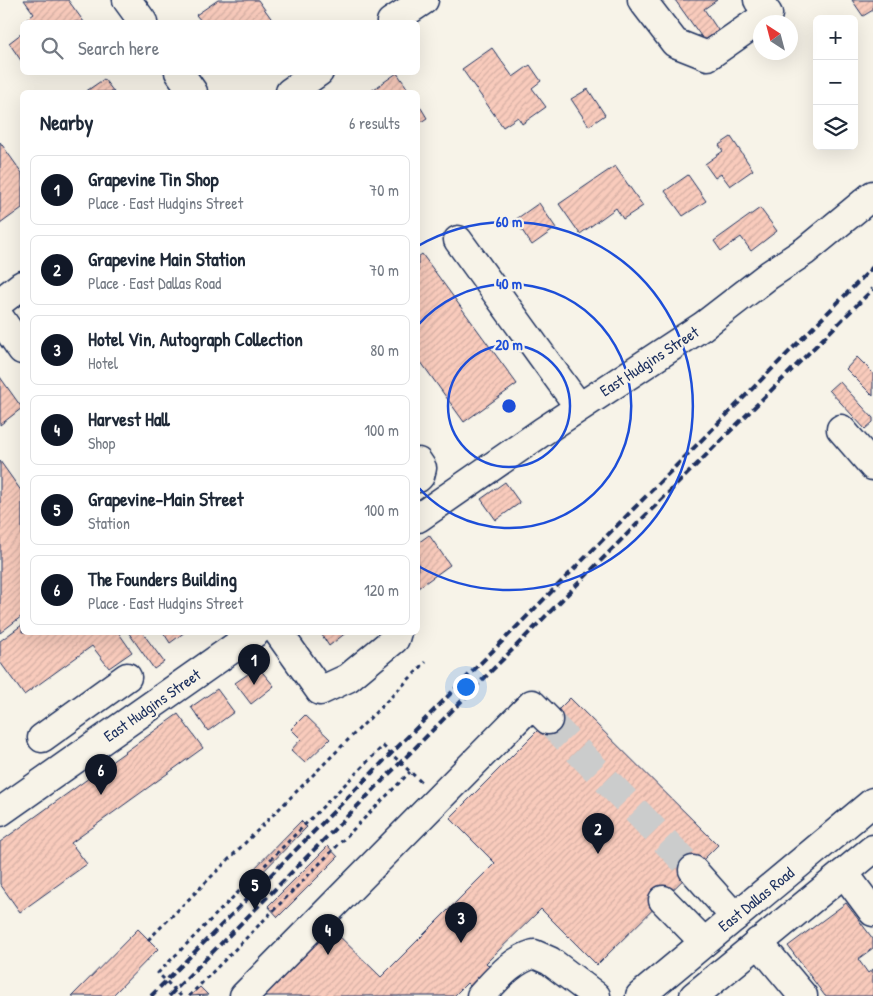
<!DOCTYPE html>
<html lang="en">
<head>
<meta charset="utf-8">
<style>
  body { margin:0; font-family:"Patrick Hand",sans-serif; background:#f6f6f7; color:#1f2937 }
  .controls { position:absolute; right:15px; top:15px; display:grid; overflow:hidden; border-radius:8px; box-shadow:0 5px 20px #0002 }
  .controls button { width:45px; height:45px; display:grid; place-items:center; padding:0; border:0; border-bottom:1px solid #e0e1e3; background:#fff; color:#1f2937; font:25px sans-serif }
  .compass { position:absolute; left:753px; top:15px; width:45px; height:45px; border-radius:50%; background:#fff; box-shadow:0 5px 20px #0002; rotate:324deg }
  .you { position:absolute; left:465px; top:686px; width:18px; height:18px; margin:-12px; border:4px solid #fff; border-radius:50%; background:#1a73e8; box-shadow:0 0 0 8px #1a73e833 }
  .badge { display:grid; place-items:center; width:32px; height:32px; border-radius:50%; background:#111827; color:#fff; font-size:16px; font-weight:700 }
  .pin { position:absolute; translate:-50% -41px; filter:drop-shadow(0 1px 2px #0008) }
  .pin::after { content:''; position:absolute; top:26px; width:18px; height:15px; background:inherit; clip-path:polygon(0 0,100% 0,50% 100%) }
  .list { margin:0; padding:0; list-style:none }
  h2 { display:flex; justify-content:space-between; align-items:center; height:65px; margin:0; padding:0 20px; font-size:21px }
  h2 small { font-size:16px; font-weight:400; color:#747a83 }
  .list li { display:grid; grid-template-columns:32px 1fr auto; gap:15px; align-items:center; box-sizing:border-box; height:70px; margin:0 10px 10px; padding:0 10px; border:1px solid #e0e1e3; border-radius:8px }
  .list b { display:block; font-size:19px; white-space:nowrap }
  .list p { margin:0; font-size:16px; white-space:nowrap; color:#747a83 }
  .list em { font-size:16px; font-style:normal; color:#747a83 }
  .icon { flex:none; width:28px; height:28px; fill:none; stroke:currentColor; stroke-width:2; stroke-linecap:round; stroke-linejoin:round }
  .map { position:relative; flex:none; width:873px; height:996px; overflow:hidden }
  .search { position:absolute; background:#fff; box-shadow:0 5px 20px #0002; left:20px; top:20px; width:400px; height:55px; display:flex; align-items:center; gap:12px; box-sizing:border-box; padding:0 18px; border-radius:8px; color:#747a83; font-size:19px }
  .panel { position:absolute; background:#fff; box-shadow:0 5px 20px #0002; left:20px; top:90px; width:400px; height:545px; border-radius:8px }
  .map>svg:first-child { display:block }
</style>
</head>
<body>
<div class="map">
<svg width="873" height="996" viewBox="0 0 873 996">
  <defs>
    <pattern id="building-hatch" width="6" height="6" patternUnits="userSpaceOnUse" patternTransform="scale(1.25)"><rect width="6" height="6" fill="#f9cbbc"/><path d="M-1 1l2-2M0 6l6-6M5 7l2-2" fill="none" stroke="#d5afa4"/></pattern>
  </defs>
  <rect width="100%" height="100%" fill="#f7f3e8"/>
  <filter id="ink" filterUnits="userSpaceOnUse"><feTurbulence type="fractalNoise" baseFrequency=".02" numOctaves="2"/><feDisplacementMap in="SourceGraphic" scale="10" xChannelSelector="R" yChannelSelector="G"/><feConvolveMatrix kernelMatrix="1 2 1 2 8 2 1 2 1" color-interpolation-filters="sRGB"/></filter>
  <g filter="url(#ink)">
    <path fill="url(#building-hatch)" stroke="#1b2f5e" d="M24,0H68L84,22H23L34,14Z
      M218,0H258L273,21L271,22H202L196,15Z
      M675,0H717L704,9L720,33L706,43Z
      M852,0H873V10L863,16Z
      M22,33V62L9,43Z
      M492,48L513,77L530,65L541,81L532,88L546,107L522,124L518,117L503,127L462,69Z
      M397,73L410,92H372L371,91Z
      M104,79L114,92H85Z
      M588,89L605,115L589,126L571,99Z
      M418,103L427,118L418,124Z
      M731,137L753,170L730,186L721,174L715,178L705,164L723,151L719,145Z
      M0,142L22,173V208L0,224Z
      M615,166L643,206L623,219L616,208L580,234L559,204Z
      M688,175L706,201L683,216L665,191Z
      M539,203L556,228L532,245L515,220Z
      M760,208L777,231L751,251L741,237L721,251L714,241Z
      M422,254L517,384L464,422L418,358V257Z
      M857,357L873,373V396L846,369Z
      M0,377L22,408L0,425Z
      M839,381L873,418V422L865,429L829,390Z
      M0,461L22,492V616L0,633Z
      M505,482L520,503L496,520L481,499Z
      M429,535L450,565L418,588V543Z
      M22,625V632H118L132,652L109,668L92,646L24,695L0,662V641Z
      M128,632H142L164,662L154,669Z
      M163,632H185L170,643Z
      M320,632H347L329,646Z
      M258,667L274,686L251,704L235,683Z
      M217,689L234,712L208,731L191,707Z
      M570,698L718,845L597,965L541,909L486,963L498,974L478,994L467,983L454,996H257L328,925L381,977L495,863L450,818Z
      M178,714L203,748L71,843L87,864L20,912L0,884V842Z
      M305,715L330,739L305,763L291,750L301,739L291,729Z
      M301,821L307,827L248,887L242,881Z
      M328,846L338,857L278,917L268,906Z
      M846,903L873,939V948L858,959L868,973L873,969V996H825L788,946Z
      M138,929L158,949L112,996H72Z
      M200,987L208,995L190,996Z"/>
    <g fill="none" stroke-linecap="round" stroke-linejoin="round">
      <path stroke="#cbcccc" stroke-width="28" stroke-dasharray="28 14" stroke-linecap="butt" d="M548,720L693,870"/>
      <defs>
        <path id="minor" d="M127,0L143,22
          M642,0L675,43L708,56L768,14L758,0
          M391,22L424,0
          M179,72L193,92
          M290,92L319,72
          M458,240L579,407
          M0,302L22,285
          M0,318L22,350
          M841,429L873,466
          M418,462L422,468L420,476L418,478
          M418,518L542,432L703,326L769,275L805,251L873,195
          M278,632L320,691L348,678L395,639L397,632
          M42,738L127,677
          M0,812L256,632
          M693,870L735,917
          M844,873L873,912
          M663,900L704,942
          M758,942L803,996
          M244,996L532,704L548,720
          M481,996C497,979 511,961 534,954L550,961L596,996"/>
        <path id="major" d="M640,996L873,802
          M694,996L873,849"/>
      </defs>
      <use href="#minor" stroke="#1b2f5e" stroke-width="31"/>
      <use href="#major" stroke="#1b2f5e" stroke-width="31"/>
      <path stroke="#1b2f5e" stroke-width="3" stroke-dasharray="4 4" stroke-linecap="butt" d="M148,940L426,662
        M181,996L158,973L383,746L422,783
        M189,996L410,772"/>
      <use href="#minor" stroke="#f7f3e8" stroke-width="28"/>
      <use href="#major" stroke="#f7f3e8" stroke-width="28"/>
      <path stroke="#1b2f5e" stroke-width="4" stroke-dasharray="8 4" stroke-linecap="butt" d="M151,996L873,267
        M169,996L643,518L873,289"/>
    </g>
  </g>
  <g fill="none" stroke="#1d4ed8" stroke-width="2.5">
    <circle cx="509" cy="406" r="61"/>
    <path d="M418 325A122 122 0 1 1 418 487"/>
    <path d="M418 246A184 184 0 1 1 418 566"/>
  </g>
  <g text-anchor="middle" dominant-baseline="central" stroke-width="4.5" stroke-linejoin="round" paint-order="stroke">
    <g font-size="16" fill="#1b2f5e" stroke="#f7f3e8">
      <text transform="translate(649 361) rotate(-33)">East Hudgins Street</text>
      <text transform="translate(152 705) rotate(-35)">East Hudgins Street</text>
      <text transform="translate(756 899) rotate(-39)">East Dallas Road</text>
    </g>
  </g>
  <circle cx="509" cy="406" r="8" fill="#1d4ed8" stroke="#f7f3e8" stroke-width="2.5"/>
  <g font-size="15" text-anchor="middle" font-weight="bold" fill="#1d4ed8" stroke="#f7f3e8" stroke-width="4.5" stroke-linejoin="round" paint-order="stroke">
    <text x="509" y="227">60 m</text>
    <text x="509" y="289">40 m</text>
    <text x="509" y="350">20 m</text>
  </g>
</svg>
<div class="controls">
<button>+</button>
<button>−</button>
<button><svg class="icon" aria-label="layers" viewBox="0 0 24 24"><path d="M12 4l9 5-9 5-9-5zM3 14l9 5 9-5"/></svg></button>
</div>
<svg class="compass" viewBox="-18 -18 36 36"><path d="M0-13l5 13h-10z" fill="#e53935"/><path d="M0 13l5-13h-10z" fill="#747a83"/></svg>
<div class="you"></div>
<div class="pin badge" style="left:254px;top:685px">1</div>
<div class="pin badge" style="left:598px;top:854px">2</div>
<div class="pin badge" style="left:461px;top:943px">3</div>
<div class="pin badge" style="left:328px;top:955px">4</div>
<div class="pin badge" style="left:255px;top:910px">5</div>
<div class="pin badge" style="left:101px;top:795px">6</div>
<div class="search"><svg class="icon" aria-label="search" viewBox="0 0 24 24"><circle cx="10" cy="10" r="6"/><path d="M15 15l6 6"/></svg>Search here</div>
<section class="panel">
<h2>Nearby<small>6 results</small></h2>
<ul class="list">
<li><span class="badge">1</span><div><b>Grapevine Tin Shop</b><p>Place · East Hudgins Street</p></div><em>70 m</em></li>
<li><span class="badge">2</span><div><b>Grapevine Main Station</b><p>Place · East Dallas Road</p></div><em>70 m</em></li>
<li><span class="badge">3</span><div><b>Hotel Vin, Autograph Collection</b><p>Hotel</p></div><em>80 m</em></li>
<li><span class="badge">4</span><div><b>Harvest Hall</b><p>Shop</p></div><em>100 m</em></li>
<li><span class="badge">5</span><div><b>Grapevine-Main Street</b><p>Station</p></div><em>100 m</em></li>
<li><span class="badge">6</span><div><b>The Founders Building</b><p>Place · East Hudgins Street</p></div><em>120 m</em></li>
</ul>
</section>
</div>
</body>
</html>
